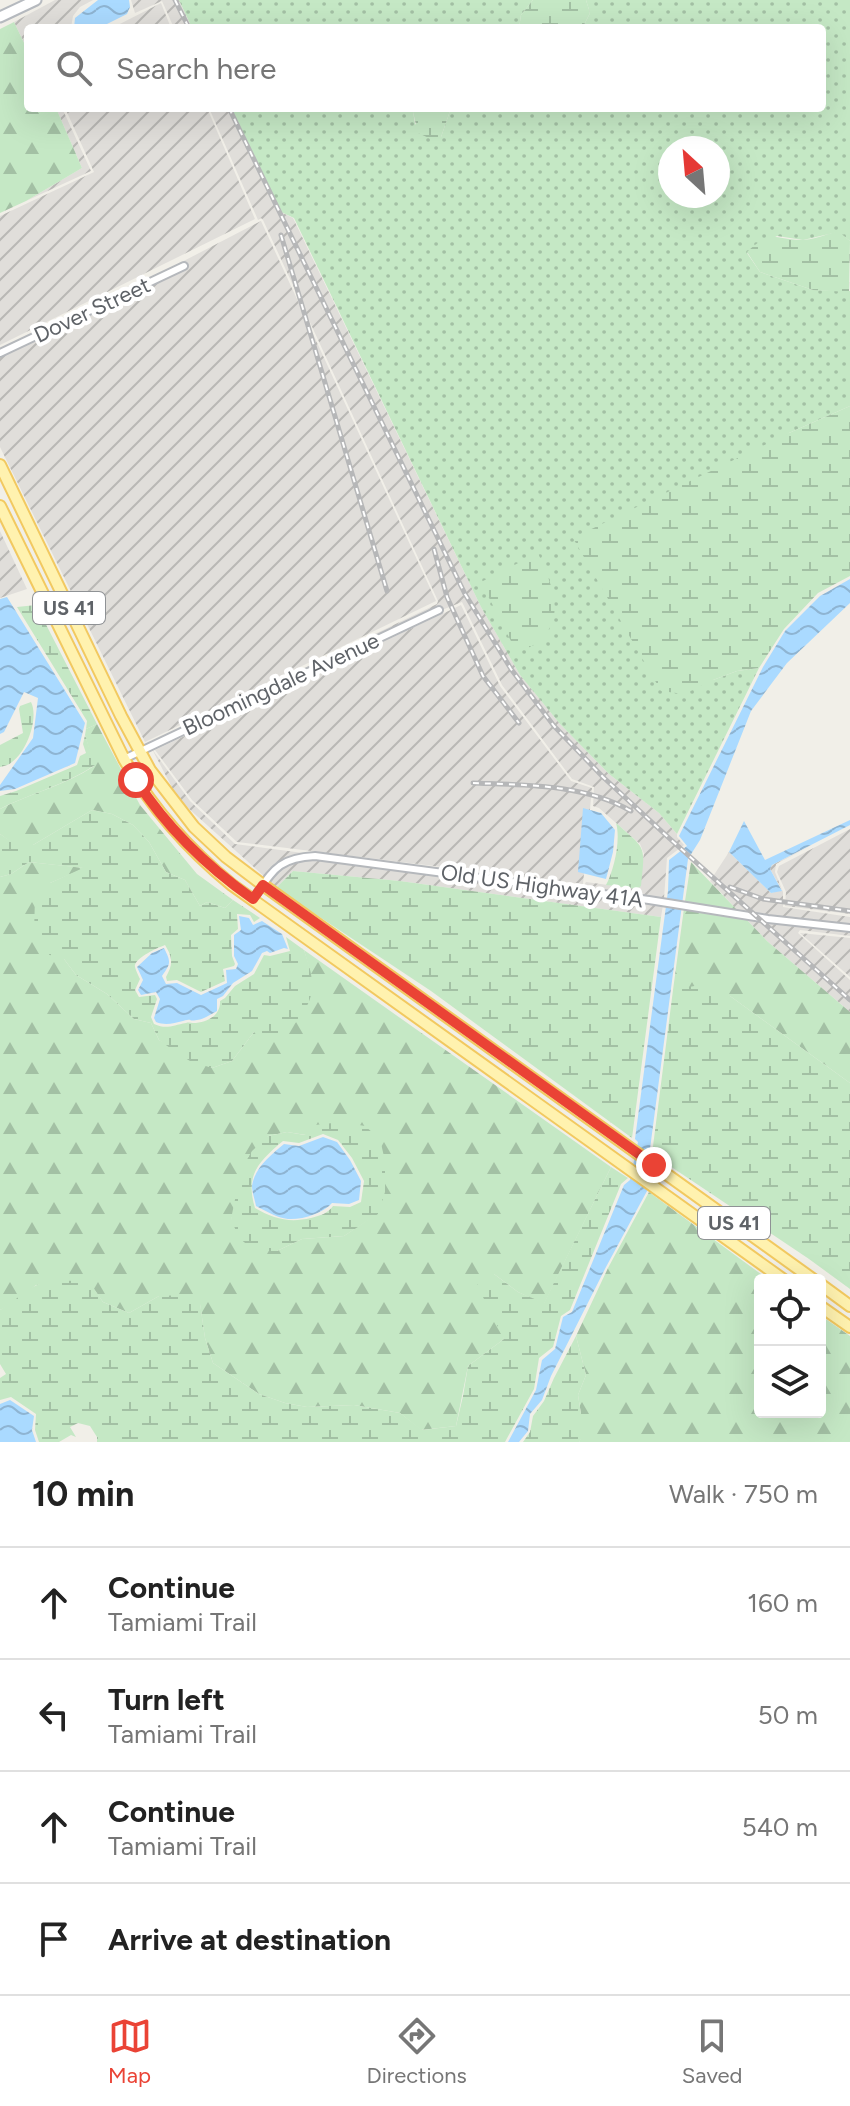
<!DOCTYPE html>
<html lang="en">
<head>
<meta charset="utf-8">
<style>
  body { margin:0; font-family:Figtree,sans-serif; background:#f2f2f2; color:#222 }
  .controls { position:absolute; right:24px; bottom:24px; display:grid; overflow:hidden; border-radius:8px; box-shadow:0 8px 32px #0002 }
  .controls button { width:72px; height:72px; display:grid; place-items:center; padding:0; border:0; border-bottom:2px solid #e0e0e0; background:#fff; color:#222; font:40px sans-serif }
  .compass { position:absolute; left:658px; top:136px; width:72px; height:72px; border-radius:50%; background:#fff; box-shadow:0 8px 32px #0002; rotate:334deg }
  .stop { position:absolute; width:24px; height:24px; margin:-18px; border:6px solid #ea4335; border-radius:50%; background:#fff }
  .stop.end { background:#ea4335; border-color:#fff; box-shadow:0 2px 8px #0008 }
  .list { margin:0; padding:0; list-style:none }
  h2 { display:flex; justify-content:space-between; align-items:center; height:104px; margin:0; padding:0 32px; font-size:34px }
  h2 small { font-size:26px; font-weight:400; color:#767676 }
  .list li { display:grid; grid-template-columns:52px 1fr auto; gap:24px; align-items:center; box-sizing:border-box; height:112px; padding:0 32px; border-top:2px solid #e0e0e0 }
  .list b { display:block; font-size:30px; white-space:nowrap }
  .list p { margin:0; font-size:26px; white-space:nowrap; color:#767676 }
  .list em { font-size:26px; font-style:normal; color:#767676 }
  .icon { flex:none; width:44px; height:44px; fill:none; stroke:currentColor; stroke-width:2; stroke-linecap:round; stroke-linejoin:round }
  .map { position:relative; flex:none; width:850px; height:1442px; overflow:hidden }
  .search { position:absolute; background:#fff; box-shadow:0 8px 32px #0002; left:24px; right:24px; top:24px; height:88px; display:flex; align-items:center; gap:20px; box-sizing:border-box; padding:0 28px; border-radius:8px; color:#767676; font-size:30px }
  .sheet { height:552px; background:#fff }
  nav { display:flex; justify-content:space-around; align-items:center; box-sizing:border-box; height:112px; border-top:2px solid #e0e0e0; background:#fff; font-size:22px; color:#767676 }
  nav a { display:grid; justify-items:center; gap:4px }
  nav .on { color:#ea4335 }
  .map>svg:first-child { display:block }
</style>
</head>
<body>
<div class="map">
<svg width="850" height="1442" viewBox="0 0 850 1442">
  <defs>
    <pattern id="industrial-furrows" width="10" height="10" patternUnits="userSpaceOnUse" patternTransform="scale(2)"><rect width="10" height="10" fill="#e0deda"/><path d="M-1 1l2-2M0 10L10 0M9 11l2-2" fill="none" stroke="#b9b8b5"/></pattern>
    <pattern id="grass-dots" width="8" height="8" patternUnits="userSpaceOnUse" patternTransform="scale(2)"><rect width="8" height="8" fill="#c5e8c5"/><path d="M2 2h.1M6 6h.1" fill="none" stroke="#a3c0a4" stroke-width="1.8" stroke-linecap="round"/></pattern>
    <pattern id="forest-firs" width="22" height="20" patternUnits="userSpaceOnUse" patternTransform="scale(2)"><rect width="22" height="20" fill="#c5e8c5"/><path d="M5 1l3.5 6h-7zM16 11l3.5 6h-7z" fill="#a3c0a4"/></pattern>
    <pattern id="wetland-marsh" width="20" height="14" patternUnits="userSpaceOnUse" patternTransform="scale(2)"><rect width="20" height="14" fill="#c5e8c5"/><path d="M1 5h8M5 5V1M11 12h8M15 12V8" fill="none" stroke="#a3c0a4"/></pattern>
    <pattern id="water-waves" width="16" height="10" patternUnits="userSpaceOnUse" patternTransform="scale(2)"><rect width="16" height="10" fill="#aadaff"/><path d="M0 5q4-4 8 0t8 0" fill="none" stroke="#8eb4d2"/></pattern>
  </defs>
  <rect width="100%" height="100%" fill="#f1efe8"/>
  <path fill="url(#industrial-furrows)" d="M55,0H93L80,7L73,16L71,28H28V51L14,22Z
    M131,0H179L192,28H174L162,1L135,13Z
    M161,3L171,28H112Z
    M56,108H62L91,171L26,201L82,168Z
    M65,108H207L255,219L0,345V216L94,172Z
    M209,108H231L281,212L293,218L481,607L520,675L560,724L609,774L659,813L677,834V837L684,845L667,858L664,898L497,876L583,887L586,882L637,889L644,854L640,844L599,808L593,806L594,787L572,779L502,685L462,602L442,610L439,606L203,717L437,604L438,601L263,220L261,218L258,220Z
    M261,221L436,601L145,742L0,447V356Z
    M0,531L27,589L0,598Z
    M461,605L500,686L571,781L592,788L583,884L237,842L192,800L155,750Z
    M152,749L190,801L235,844L303,853L295,854L275,863L265,877L178,799Z
    M850,829V914L785,906L786,892L777,872L779,866Z
    M814,844L776,864L775,872L783,892V907L850,917V925L738,911L710,881L729,852L771,893L782,890L770,869L772,865Z
    M315,859L663,905L661,917L400,881L293,871L276,888L270,882L279,869L296,860Z
    M746,919L850,932V936L800,930L798,933L850,980V1012L767,941Z
    M800,933L850,938V977Z"/>
  <path fill="url(#grass-dots)" fill-rule="evenodd" d="M179,0H533L521,15L519,28H192Z
    M586,0H850V241L838,232L803,240L777,236L747,253L760,272L813,290L850,291V406L789,433L713,680L737,671L759,668L677,834L659,813L609,774L560,724L520,675L481,607L294,218L281,212L231,108H389L393,110L413,111L415,124L441,137L450,111L449,108H822V28H580L584,25L590,13ZM670,148H718V196H670Z"/>
  <path fill="url(#forest-firs)" fill-rule="evenodd" d="M14,22L28,51V108H56L82,168L26,201L0,213V29Z
    M97,724L140,805L197,874L233,900L225,908L207,902L200,906L185,880L166,872L149,842L133,825L112,814L92,810L33,845H15L0,834V809C31,793 66,785 94,766L85,735L86,729Z
    M29,862L85,868L50,883L64,959L76,975L107,994L134,1019L151,1023L159,1040L212,1068L232,1061L254,1032L310,971L304,950L611,1167L544,1304L518,1292L494,1274L504,1339L468,1366L456,1426L421,1430L400,1413L354,1405L307,1407L285,1403L259,1394L213,1363L205,1338L200,1304L159,1296L129,1313L103,1302L88,1281L36,1285L13,1304L0,1310V877L11,874ZM365,1126L378,1213L344,1236L302,1239L277,1251L231,1219L268,1136L287,1132L306,1135Z
    M691,862L738,911L685,901Z
    M684,908L746,919L767,941L850,1012V1083L730,996L673,990Z
    M649,1192L769,1280H760V1412H820V1315L850,1336V1442H579L581,1438V1414L578,1395L586,1375L576,1336L608,1268Z"/>
  <path fill="url(#wetland-marsh)" fill-rule="evenodd" d="M533,0H586L590,13L584,25L580,28H519L521,15Z
    M389,108H449L450,111L441,137L431,139L418,133L413,112L393,110Z
    M838,231L850,241L849,292L813,290L760,272L747,252C771,230 771,238 800,240C812,240 826,235 838,231Z
    M850,406V576L818,593L784,629L759,668L737,671L713,680L684,694L661,691L573,538L789,433Z
    M538,553C550,581 568,616 539,641C534,646 524,649 517,653L481,582Z
    M36,605L97,724L86,729L87,721L17,607Z
    M31,702C39,718 27,751 12,762C9,765 4,766 0,767V745L23,733L19,709L20,706Z
    M85,735L95,765C66,785 31,793 0,809V796L16,791L77,765L80,756L86,753L83,744Z
    M92,810L112,814L133,825L149,842L166,872L185,880L200,906L207,902L225,908L233,900L260,918L254,922L250,915L237,914L238,929L231,935L232,956L235,964L234,966L223,969L225,981L201,992L177,980L167,981L166,977C173,964 173,958 165,945C157,948 137,957 135,965C134,967 139,977 140,979L135,990L139,997L155,995L157,999L151,1017L154,1024C167,1030 173,1025 186,1023C189,1022 191,1023 193,1023C207,1023 221,1015 220,1001L225,998L235,986L254,974L264,955L270,956L290,951L286,937L304,950C308,962 313,976 312,988C311,1009 292,1029 275,1040L258,1037L254,1032L232,1061L212,1068L190,1061L177,1053L159,1040L151,1023L134,1019L107,994L76,975L64,959L43,953L34,935L35,896L50,883L83,868L29,862L11,874L0,877V834L15,844L33,845Z
    M616,823C647,850 645,845 641,886L637,889L606,885C614,870 621,840 616,823Z
    M293,871L400,881L661,917L632,1138L431,991L276,888Z
    M705,984L730,996L850,1083V1289L809,1259L652,1154L673,990Z
    M342,1122L365,1126L380,1139L385,1161V1192L378,1214L344,1236L302,1239L277,1251H255L239,1238L231,1219L239,1180L245,1163L252,1151L268,1136L287,1132L305,1135L315,1125ZM323,1134L338,1140L352,1158L364,1181L361,1202L350,1207L333,1206C327,1214 321,1215 311,1218C289,1223 274,1219 255,1208C245,1175 258,1162 283,1141L299,1143Z
    M611,1167L628,1178L621,1184L570,1310L561,1316L553,1347L539,1358L534,1389L505,1442H97V1437L90,1426L78,1423L70,1427L76,1437L71,1435L59,1442H39L35,1430L36,1414L11,1397L0,1400V1378L6,1374L0,1364V1310C13,1303 25,1290 37,1285C53,1279 72,1281 89,1281L103,1302L129,1313L159,1296L183,1295L200,1303L205,1338L213,1363L259,1394L285,1403L307,1407L354,1405L400,1413L422,1430L456,1426L463,1396L468,1366L504,1339L477,1285L494,1274L518,1292L544,1303Z
    M576,1336L586,1375L578,1395L581,1414V1439L579,1442H523L530,1432L533,1416L544,1401L554,1378Z"/>
  <path fill="url(#water-waves)" d="M98,0H129L130,7L127,14L99,28H74L75,18Z
    M850,579V603L787,663L751,711L700,840L688,859L650,1149L647,1191L606,1267L551,1376L542,1400L530,1414L528,1431L519,1442H508L536,1390L542,1360L555,1349L563,1317L572,1312L624,1185L630,1180L638,1142L635,1139L668,891L669,860L687,846L679,836L763,667L785,631L820,596Z
    M7,597L85,723L75,763L15,789L0,791V785L33,738L38,698L24,692L4,732L0,734V599Z
    M583,808L601,813L615,830L613,852L606,879L578,872Z
    M850,820V825L772,865L770,869L782,891L771,893L729,852L744,821L765,860Z
    M239,916L249,918L253,925L262,921L282,934L288,949L284,948L270,953L267,951L262,953L252,971L233,983L223,996L217,999V1011C211,1014 205,1019 197,1020C186,1022 195,1018 183,1021C174,1023 166,1026 156,1022L154,1018L160,999L156,992L141,995L138,990L143,980L137,967L152,953L164,948C171,962 171,963 162,976L166,984L177,983L201,995L227,983L226,970L236,969L238,964L234,956V935L241,930Z
    M323,1137L337,1142L350,1160L361,1181L359,1200L349,1204L332,1203C323,1213 303,1220 288,1219C277,1218 266,1211 256,1206C255,1200 252,1192 252,1186C255,1167 271,1155 284,1144L299,1146Z
    M10,1400L34,1416L32,1430L36,1442H0V1404Z"/>
  <g fill="none" stroke-linecap="round" stroke-linejoin="round">
    <defs>
      <path id="street" d="M0,353L184,266
        M124,759L439,610
        M253,899C273,871 277,858 315,856L649,900L768,919L850,928"/>
      <path id="secondary" d="M0,17L36,0"/>
      <path id="primary" d="M0,465L121,716L150,770L194,827L226,857L263,885L814,1280
        M0,506L124,759C152,809 188,849 232,885L784,1280
        M820,1284L850,1306
        M820,1306L850,1327"/>
    </defs>
    <use href="#street" stroke="#b5b8bc" stroke-width="10"/>
    <use href="#secondary" stroke="#b6babf" stroke-width="13"/>
    <use href="#primary" stroke="#f2c960" stroke-width="14"/>
    <use href="#street" stroke="#fff" stroke-width="6"/>
    <use href="#secondary" stroke="#fff" stroke-width="9"/>
    <use href="#primary" stroke="#fff2af" stroke-width="10"/>
    <defs>
      <path id="rail" d="M175,0L189,28
        M229,108L465,594L511,669L554,726L603,777L669,838L850,1000
        M281,235L387,591
        M434,549L447,597L483,676L519,723
        M473,783C526,785 584,784 631,811
        M730,887L763,899L850,911"/>
    </defs>
    <use href="#rail" stroke="#b6b7b8" stroke-width="5"/>
    <use href="#rail" stroke="#fff" stroke-width="2" stroke-dasharray="6" stroke-linecap="butt"/>
  </g>
  <g fill="none" stroke-linecap="round" stroke-linejoin="round">
    <path stroke="#ea4335" stroke-width="10" d="M136,780C167,828 206,866 253,899L263,885L654,1165"/>
  </g>
  <g text-anchor="middle" dominant-baseline="central" stroke-width="8" stroke-linejoin="round" paint-order="stroke">
    <g fill="#fff" stroke="#8f9295" stroke-width="2">
      <rect x="33" y="592" width="72" height="32" rx="6"/>
      <rect x="698" y="1207" width="72" height="32" rx="6"/>
    </g>
    <g font-size="20" font-weight="bold" fill="#5f6368">
      <text x="69" y="608">US 41</text>
      <text x="734" y="1223">US 41</text>
    </g>
    <g font-size="22" fill="#5f6368" stroke="#fff">
      <text transform="translate(92 310) rotate(-25)">Dover Street</text>
      <text transform="translate(281 684) rotate(-25)">Bloomingdale Avenue</text>
      <text transform="translate(542 886) rotate(8)">Old US Highway 41A</text>
    </g>
  </g>
</svg>
<div class="controls">
<button><svg class="icon" aria-label="locate" viewBox="0 0 24 24"><circle cx="12" cy="12" r="6"/><path d="M12 2v4M12 18v4M2 12h4M18 12h4"/></svg></button>
<button><svg class="icon" aria-label="layers" viewBox="0 0 24 24"><path d="M12 4l9 5-9 5-9-5zM3 14l9 5 9-5"/></svg></button>
</div>
<svg class="compass" viewBox="-18 -18 36 36"><path d="M0-13l5 13h-10z" fill="#e53935"/><path d="M0 13l5-13h-10z" fill="#767676"/></svg>
<div class="stop" style="left:136px;top:780px"></div>
<div class="stop end" style="left:654px;top:1165px"></div>
<div class="search"><svg class="icon" aria-label="search" viewBox="0 0 24 24"><circle cx="10" cy="10" r="6"/><path d="M15 15l6 6"/></svg>Search here</div>
</div>
<section class="sheet">
<h2>10 min<small>Walk · 750 m</small></h2>
<ul class="list">
<li><svg class="icon" aria-label="ahead" viewBox="0 0 24 24"><path d="M12 20V5M6 11l6-6 6 6"/></svg><div><b>Continue</b><p>Tamiami Trail</p></div><em>160 m</em></li>
<li><svg class="icon" aria-label="left" viewBox="0 0 24 24"><path d="M17 20v-9H6M10 6l-5 5 5 5"/></svg><div><b>Turn left</b><p>Tamiami Trail</p></div><em>50 m</em></li>
<li><svg class="icon" aria-label="ahead" viewBox="0 0 24 24"><path d="M12 20V5M6 11l6-6 6 6"/></svg><div><b>Continue</b><p>Tamiami Trail</p></div><em>540 m</em></li>
<li><svg class="icon" aria-label="arrive" viewBox="0 0 24 24"><path d="M6 21V4h12l-3 4 3 4H6"/></svg><div><b>Arrive at destination</b></div></li>
</ul>
</section>
<nav>
<a class="on"><svg class="icon" aria-label="map" viewBox="0 0 24 24"><path d="M3 6l6-2 6 2 6-2v14l-6 2-6-2-6 2zM9 4v14M15 6v14"/></svg>Map</a>
<a><svg class="icon" aria-label="directions" viewBox="0 0 24 24"><path d="M12 3l9 9-9 9-9-9zM9 14v-3h6M13 9l2 2-2 2"/></svg>Directions</a>
<a><svg class="icon" aria-label="saved" viewBox="0 0 24 24"><path d="M7 4h10v16l-5-4-5 4z"/></svg>Saved</a>
</nav>
</body>
</html>
